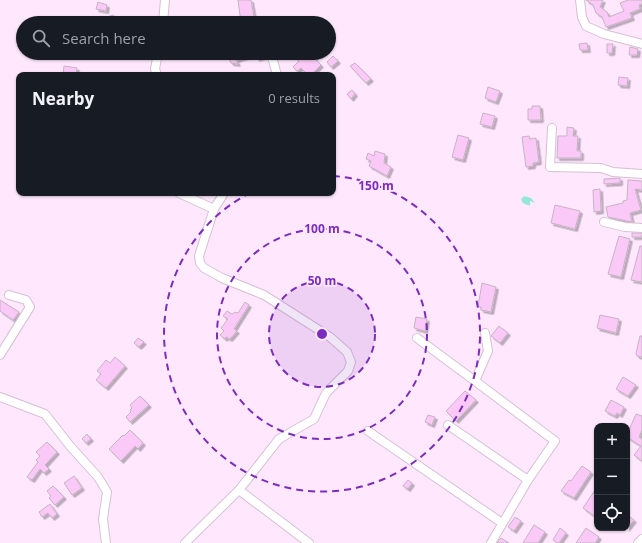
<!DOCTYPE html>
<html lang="en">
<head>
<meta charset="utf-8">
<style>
  body { margin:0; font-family:"Open Sans",sans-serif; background:#20242c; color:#f1f3f6 }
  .controls { position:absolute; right:12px; bottom:12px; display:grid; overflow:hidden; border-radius:8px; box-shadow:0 1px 3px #0004 }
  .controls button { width:36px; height:36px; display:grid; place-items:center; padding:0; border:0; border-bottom:1px solid #363941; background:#171b24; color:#f1f3f6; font:20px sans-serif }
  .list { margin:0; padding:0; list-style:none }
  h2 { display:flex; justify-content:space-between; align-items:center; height:52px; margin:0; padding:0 16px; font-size:17px }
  h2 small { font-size:13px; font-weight:400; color:#9ea1a6 }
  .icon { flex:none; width:22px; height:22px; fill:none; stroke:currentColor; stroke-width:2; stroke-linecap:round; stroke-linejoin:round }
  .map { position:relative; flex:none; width:642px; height:543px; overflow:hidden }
  .search { position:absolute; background:#171b24; box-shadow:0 1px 3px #0004; left:16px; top:16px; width:320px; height:44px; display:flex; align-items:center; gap:10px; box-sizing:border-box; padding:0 14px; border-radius:22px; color:#9ea1a6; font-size:15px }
  .panel { position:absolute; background:#171b24; box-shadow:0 1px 3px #0004; left:16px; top:72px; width:320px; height:124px; border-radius:8px }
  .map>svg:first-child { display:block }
</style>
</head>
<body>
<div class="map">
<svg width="642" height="543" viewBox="0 0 642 543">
  <defs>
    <filter id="shadow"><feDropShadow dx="2.5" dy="2.5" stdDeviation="0" flood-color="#0004"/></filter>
  </defs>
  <rect width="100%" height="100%" fill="#ffe8fd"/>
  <path fill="#94e6d8" d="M524,196L531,198L535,203L530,201V205H527L523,203L521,199Z"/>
  <path fill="#fac9f7" stroke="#c7b2c5" filter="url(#shadow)" d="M238,0H251L255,23H241Z
    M586,0H603L600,7L607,12L609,17L624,11L620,3L628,0H642V4L639,5L640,9L630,13L632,18L606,27L602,17L596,13L593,5Z
    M98,2L107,5L106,11L96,9Z
    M113,15L122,23H102L108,19L107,17Z
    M587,43L588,50H580L579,44Z
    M607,44H613L612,53H607Z
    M630,47L638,49L637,55H629Z
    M236,53H266V56L257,59L255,54L236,60L238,64L231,63L228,56Z
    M290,53H318L314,58L321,65L311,75H308L301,68L297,71L293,67L299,61Z
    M333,56L338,61L331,67L327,62Z
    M355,63L371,79L366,83L350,66Z
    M64,66L77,68L76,75H63Z
    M619,77L628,78L627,86L618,85Z
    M488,87L500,91L496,102L485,98Z
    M352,90L355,94L351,99L347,94Z
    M532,106H540L541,120H528V109H532Z
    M483,113L495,116L492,127L480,124Z
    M567,127L574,128L573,136H578L577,151H581V158H557L558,136H567Z
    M458,135L469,138L463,160L452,157Z
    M529,136L530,139L536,138L539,162L533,163V166L526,167L522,137Z
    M375,151L385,154L384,163L391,167L387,176L369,166L371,161L366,159L368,153L374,156Z
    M620,178V183L604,184V179Z
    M628,180L642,181V190L635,189L641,210L630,213L632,222L608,217L606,207L623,203V201L627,200Z
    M600,189L601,211L594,212L593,190Z
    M555,205L580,211L575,229L551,223Z
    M632,233H642V237H632Z
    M619,236L630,239L621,277L608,274Z
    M640,246H642V282L631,280Z
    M482,283L496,287L491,312L481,310V307H478Z
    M0,300L19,312L13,320L0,311Z
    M245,302L249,305L234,329L237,331L230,339L226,337L225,339L220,335L224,331L221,328L228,319L223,316L227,311L232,314L235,312L238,313Z
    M600,315L619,319L616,333L597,328Z
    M416,317L427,319L425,331L414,328Z
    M499,326L508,333L500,343L491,336Z
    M640,336H642V357L637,356L636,353Z
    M138,338L144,342L139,347L134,343Z
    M115,357L125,366L106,388L96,380L101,374L97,371L106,360L110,363Z
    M623,377L636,385L628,396L616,389Z
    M465,391L476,400L456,421L446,411Z
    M140,396L149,405L130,422L126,417L131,412L130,410L132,408L130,405Z
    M611,400L624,407L620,415L617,413L615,416L605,411Z
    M636,414L642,416V430L639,437L642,439V461L634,455L641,446L627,437V429L629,430Z
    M428,415L435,417L432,425L425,422Z
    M130,430L143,443L138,449L135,446L121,461L109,449L123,435L124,436Z
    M87,434L91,439L86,443L82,439Z
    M47,442L57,452L45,465L49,469L44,473L40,469L32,480L27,477L38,462L36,460L40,456L36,452Z
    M582,466L591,472L574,498L561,491L569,480L571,481Z
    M74,476L82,488L72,495L64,483Z
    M408,480L412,483L408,489L403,486Z
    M53,486L64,497L55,505L49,498L51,496L47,491Z
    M597,487V518L583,508Z
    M50,504L57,514L52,518L48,513L42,517L39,512Z
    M627,515L634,520L627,529Z
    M515,517L521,521L514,531L508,527Z
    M534,525L545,532L538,543H523Z
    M560,528L566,533L559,543H557L553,540Z
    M586,528L599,537L595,543H576Z
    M501,538L509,543H497Z"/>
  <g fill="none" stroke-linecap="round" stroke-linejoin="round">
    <defs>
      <path id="minor" d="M580,0L582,17L586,26L604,34L642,44
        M163,23L165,0
        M271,53L277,75
        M157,75L155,69L158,53
        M552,128L550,167L601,168L613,172L642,174
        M179,193L214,209
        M604,222L625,227L642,228
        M485,333L488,351L475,381L555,441L528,480L491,543
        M417,338L475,381
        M0,355L30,307L26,300L9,295
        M0,397L45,414L70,446L98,477L107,492L103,519L106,543
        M448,425L528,480
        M368,431L502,523
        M239,490L309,543
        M185,543L239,490L279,439L314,419L326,393L348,371L351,362L347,352L330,337L264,295L222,278L204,268L200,263L199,256L214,209L224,193
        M638,543L642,539"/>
    </defs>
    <use href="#minor" stroke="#d5c0d3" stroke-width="10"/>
    <use href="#minor" stroke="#fff" stroke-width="8"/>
  </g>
  <circle cx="322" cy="334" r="53" fill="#7b2cbf" fill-opacity=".12"/>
  <g fill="none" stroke="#7b2cbf" stroke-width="2" stroke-dasharray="7 5">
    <circle cx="322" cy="334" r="53"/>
    <circle cx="322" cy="334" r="105"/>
    <path d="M333 176A158 158 0 1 1 250 193"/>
  </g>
  <circle cx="322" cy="334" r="6" fill="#7b2cbf" stroke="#ffe8fd" stroke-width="2"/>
  <g font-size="12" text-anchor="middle" font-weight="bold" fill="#7b2cbf" stroke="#ffe8fd" stroke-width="3.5" stroke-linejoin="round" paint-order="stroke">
    <text x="376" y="190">150 m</text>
    <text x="322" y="233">100 m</text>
    <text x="322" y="285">50 m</text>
  </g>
</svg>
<div class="controls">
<button>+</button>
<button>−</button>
<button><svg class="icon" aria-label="locate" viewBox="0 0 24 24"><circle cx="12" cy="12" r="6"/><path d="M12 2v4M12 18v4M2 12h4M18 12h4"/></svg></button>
</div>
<div class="search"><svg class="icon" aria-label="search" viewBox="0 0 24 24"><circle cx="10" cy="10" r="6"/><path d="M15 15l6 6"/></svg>Search here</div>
<section class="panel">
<h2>Nearby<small>0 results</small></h2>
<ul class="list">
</ul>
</section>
</div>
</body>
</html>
